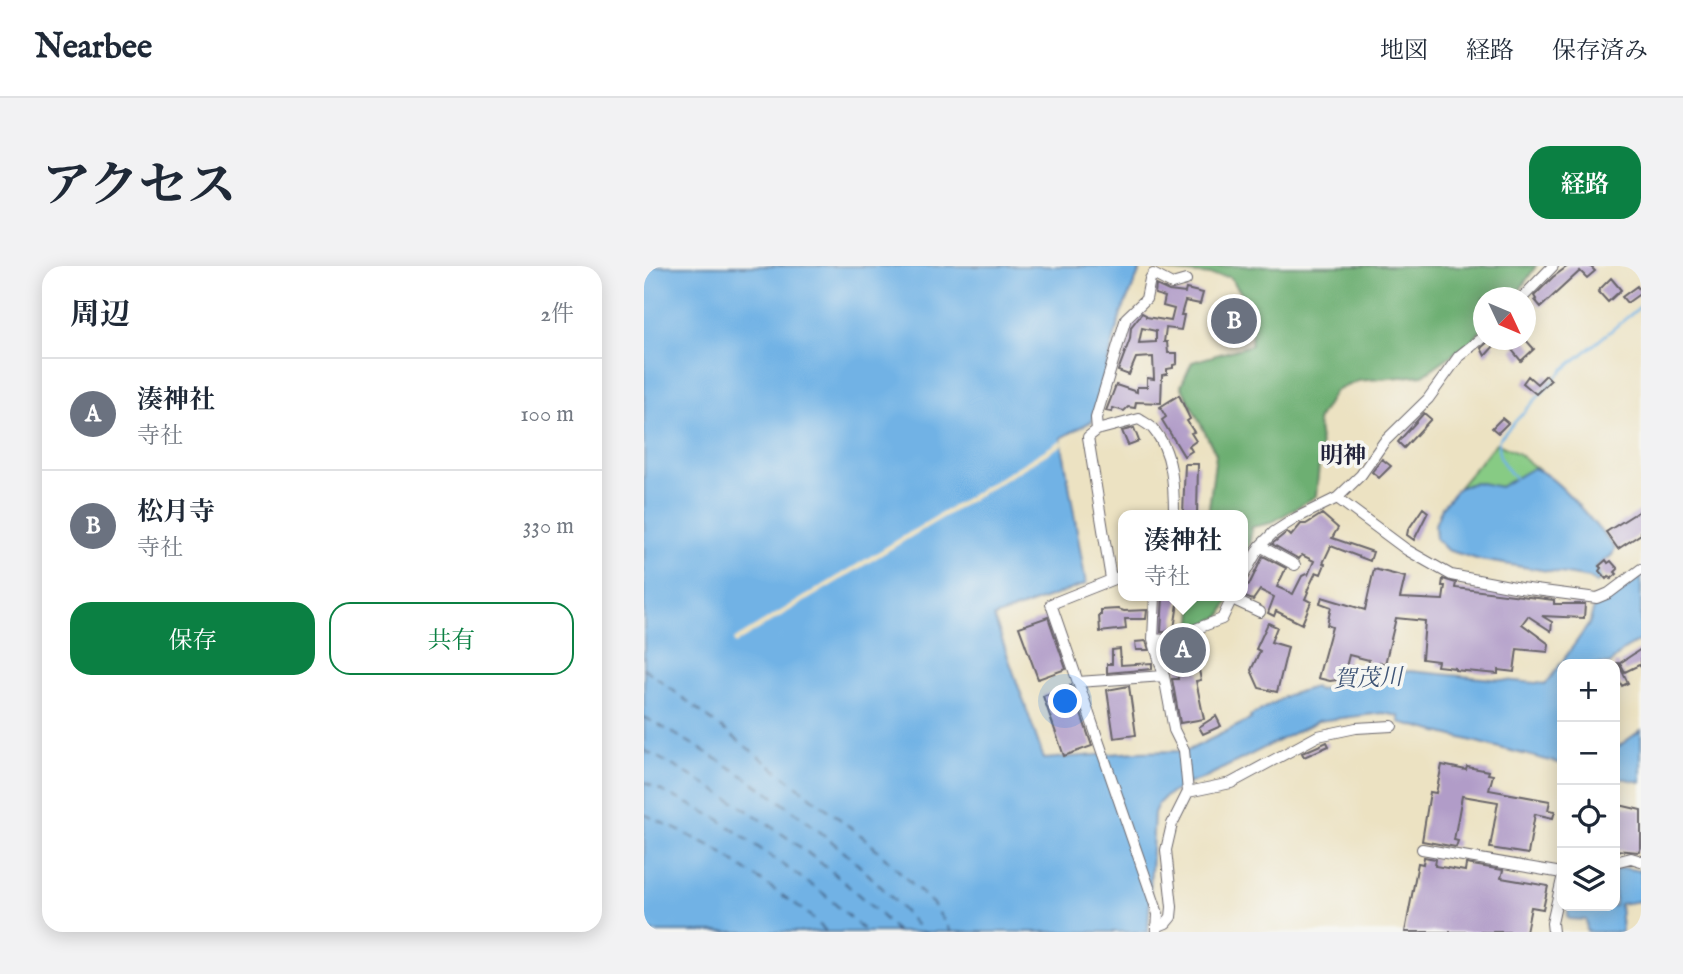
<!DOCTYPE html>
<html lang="ja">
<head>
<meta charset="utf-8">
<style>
  body { margin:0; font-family:"IM FELL English","Noto Serif JP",serif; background:#f2f2f3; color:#1f2937 }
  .controls { position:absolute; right:21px; bottom:21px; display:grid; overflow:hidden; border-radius:14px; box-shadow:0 4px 18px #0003 }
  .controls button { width:63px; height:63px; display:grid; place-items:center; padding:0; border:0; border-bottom:2px solid #e0e1e3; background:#fff; color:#1f2937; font:35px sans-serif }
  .compass { position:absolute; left:829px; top:21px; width:63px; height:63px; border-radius:50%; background:#fff; box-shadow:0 4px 18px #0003; rotate:134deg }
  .you { position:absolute; left:422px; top:436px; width:24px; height:24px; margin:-18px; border:5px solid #fff; border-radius:50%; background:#1a73e8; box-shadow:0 0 0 10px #1a73e833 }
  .badge { display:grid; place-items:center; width:46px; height:46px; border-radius:50%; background:#0b8043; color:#fff; font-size:23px; font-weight:700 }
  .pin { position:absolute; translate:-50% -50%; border:4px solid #fff; box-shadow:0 2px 7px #0006 }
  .popup { position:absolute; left:474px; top:244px; width:130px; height:91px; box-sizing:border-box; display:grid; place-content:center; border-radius:14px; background:#fff; filter:drop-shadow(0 2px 5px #0005); font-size:23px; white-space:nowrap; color:#747a83 }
  .popup b { font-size:26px; color:#1f2937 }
  .popup::after { content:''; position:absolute; left:50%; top:100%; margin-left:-14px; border:14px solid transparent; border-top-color:#fff }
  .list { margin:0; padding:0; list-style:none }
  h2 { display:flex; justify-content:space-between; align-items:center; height:91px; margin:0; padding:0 28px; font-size:30px }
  h2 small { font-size:23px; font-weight:400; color:#747a83 }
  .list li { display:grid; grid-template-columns:46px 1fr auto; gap:21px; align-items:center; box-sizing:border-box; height:112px; padding:0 28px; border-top:2px solid #e0e1e3 }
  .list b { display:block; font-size:26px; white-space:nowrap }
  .list p { margin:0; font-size:23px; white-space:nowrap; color:#747a83 }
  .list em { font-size:23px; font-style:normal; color:#747a83 }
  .actions { display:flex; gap:14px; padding:21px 28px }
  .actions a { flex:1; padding:16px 0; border:2px solid #0b8043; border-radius:21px; text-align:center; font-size:24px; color:#0b8043 }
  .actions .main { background:#0b8043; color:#fff }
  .icon { flex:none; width:38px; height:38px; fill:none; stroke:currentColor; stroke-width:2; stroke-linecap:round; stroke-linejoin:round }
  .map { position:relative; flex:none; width:997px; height:666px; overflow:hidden; border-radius:21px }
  header { display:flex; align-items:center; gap:42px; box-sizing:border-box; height:98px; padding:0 35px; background:#fff; border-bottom:2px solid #e0e1e3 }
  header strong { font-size:33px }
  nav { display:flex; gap:38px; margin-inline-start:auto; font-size:24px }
  .intro { display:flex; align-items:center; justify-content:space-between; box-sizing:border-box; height:168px; padding:0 42px }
  h1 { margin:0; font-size:49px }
  .button { padding:18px 32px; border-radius:21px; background:#0b8043; color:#fff; font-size:24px; font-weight:700 }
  main { display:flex; gap:42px; padding:0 42px }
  aside { flex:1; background:#fff; border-radius:21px; box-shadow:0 4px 18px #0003 }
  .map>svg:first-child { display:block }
</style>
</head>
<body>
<header>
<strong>Nearbee</strong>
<nav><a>地図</a><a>経路</a><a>保存済み</a></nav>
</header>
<div class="intro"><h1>アクセス</h1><a class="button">経路</a></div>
<main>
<aside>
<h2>周辺<small>2件</small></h2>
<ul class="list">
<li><span class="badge" style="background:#6b7280">A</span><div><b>湊神社</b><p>寺社</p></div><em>100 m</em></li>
<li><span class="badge" style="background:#6b7280">B</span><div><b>松月寺</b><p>寺社</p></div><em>330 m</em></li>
</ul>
<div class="actions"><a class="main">保存</a><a>共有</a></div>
</aside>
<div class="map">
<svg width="997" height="666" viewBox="0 0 997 666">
  <rect width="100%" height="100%" fill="#f6f6f2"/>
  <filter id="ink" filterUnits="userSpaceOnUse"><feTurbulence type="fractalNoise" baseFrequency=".0143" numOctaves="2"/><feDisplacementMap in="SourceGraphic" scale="14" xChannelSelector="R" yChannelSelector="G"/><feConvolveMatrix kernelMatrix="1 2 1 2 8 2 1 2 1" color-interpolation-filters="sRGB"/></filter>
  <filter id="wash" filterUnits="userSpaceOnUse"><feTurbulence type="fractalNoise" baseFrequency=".00686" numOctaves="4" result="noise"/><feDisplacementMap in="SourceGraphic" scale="28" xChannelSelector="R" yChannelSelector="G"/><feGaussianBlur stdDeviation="1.57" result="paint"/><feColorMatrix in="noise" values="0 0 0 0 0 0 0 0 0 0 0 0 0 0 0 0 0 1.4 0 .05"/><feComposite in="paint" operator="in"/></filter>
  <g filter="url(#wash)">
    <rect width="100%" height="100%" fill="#ece2c2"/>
    <path fill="#87cb84" stroke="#547660" stroke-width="2" d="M852,177L873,187L895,204L889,203L856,221L832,216L814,222Z"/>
    <path fill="#6daf72" stroke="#486856" stroke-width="2" d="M523,0H892L871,31L839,32V62L828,75L779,109L714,115L691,125L673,155L677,180L672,230L627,257L608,261L602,297L599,305L598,249H564L572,188L537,120L548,96L607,79L608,43L586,11L521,5Z
      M550,330H587L577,350L547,366Z"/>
    <path fill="#71b2e5" stroke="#4a6a90" stroke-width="2" d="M0,0H498L477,47L448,155L417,172L442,318L350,351L400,493L492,486L543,485L607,453L606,450L644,429L670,421L674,424L765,405L902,418L945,358L951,338L962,337L997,310V374L978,385L966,398H918V498L755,456V450L739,447L674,455L560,512L540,519L521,531L514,538L510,547L504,666H0Z
      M889,202C915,210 952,261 971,282L968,289L952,301L957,314L952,317L946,312L836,294L803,284L792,273L791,259L798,241L814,222L832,216L856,221Z
      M997,464V516L971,511V483Z
      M980,602L997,605V635L976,638L978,666H943L942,654L926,653L923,651L925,640H971V604Z"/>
    <path fill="#ece2c2" d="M417,174L420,178L91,378L89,374Z"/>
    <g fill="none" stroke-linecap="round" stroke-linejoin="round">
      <path stroke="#71b2e5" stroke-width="2.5" d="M872,213C861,201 851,190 855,173L919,104L997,40"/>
      <path stroke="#3e5476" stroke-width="2" stroke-dasharray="9 7" stroke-linecap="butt" d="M0,402L223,574L289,638L307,666
        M0,451C104,507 203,575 278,666
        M0,484C75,524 146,568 210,625C225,638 240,651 253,666
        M0,516L73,552L180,628L222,666
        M0,548L69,581L162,646L183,666"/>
    </g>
    <g id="blocks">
      <path fill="#b19cc8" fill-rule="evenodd" d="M924,0H946L951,5L943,12L936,5L897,41L891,34L892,33L890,30L909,11Z
        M967,12L977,24L964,36L954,25Z
        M512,19L525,25L541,27L542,23L559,27L556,38L541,35L537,49H540L537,64L522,62L520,76H523L524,87H533V98L529,99V102L523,103V108L518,109L517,137L492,136L491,142L484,141L480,145L469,142L468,146L462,145L472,119L493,126V121H503V112L510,113L509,91L492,92L485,109L474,105L486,73L487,61L498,47L502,49V51L527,55L530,43L519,40L521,31L511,28ZM498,62L512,65V76L495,77Z
        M993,20L997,27L983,37L978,31Z
        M590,37L603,40L601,62L594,71L580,68L582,59L577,58L578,52H585Z
        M881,73L890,83L877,95L868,84Z
        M845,75L850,80L841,90L837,82Z
        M902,109L907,114L892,128L879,117L884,110L893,118Z
        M535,129L546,153L543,155L550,166L547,167L552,175L545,180L548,185L540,190L518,154L522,151L516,141Z
        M780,147L787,153L760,182L754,176Z
        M858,152L864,157L854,167L848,162Z
        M490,162L495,175L484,179L478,165Z
        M738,193L747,200L735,212L728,206Z
        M541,198H554L553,249H539Z
        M779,242L784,246L770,274L763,269L764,264Z
        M997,244V268L974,283L962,266Z
        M678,248L694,262L688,272L729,286L726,295L687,280L679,297L681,298L677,308L672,306L663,325L664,326L661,333L667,336L658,358L632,345L630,350L624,347L630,331L616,324L609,334L598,330L602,318L605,319L619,290L642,302L633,321L649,328L658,310L662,308L664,309L670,295L658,289L655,293L628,278L643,266L647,270L657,258H662Z
        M962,294L964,297L967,295L974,303L971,306L973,308L967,313L965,310L962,313L955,305L957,302L955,300Z
        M730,303L761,311L756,332L799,334L801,320H798L799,313L812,317L811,322L910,334V338H941L940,352L898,350L908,356L907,365L884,350L878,358L905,378L904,386L873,383L870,406L854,404V408L811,404V402L793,400L794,395L778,393L781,355L752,352L741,398L736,396L734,406L723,403L725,394L705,389L699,413L686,415L674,412L688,361L683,359L687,341L676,337L678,331L721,344Z
        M519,330H537L534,337L530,363L521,366H517Z
        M474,343L480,345L503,344L502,353H481L482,363L456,366L455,349H457V344Z
        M404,351L422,403L394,413L375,361Z
        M624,357L633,361L627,376L644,381L633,426L615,422L607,404L616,385L612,383Z
        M502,375L505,384H492L491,376Z
        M476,383L477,399L508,397V403L463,407V398H468V384Z
        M997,383V401L995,399L981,406L976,397Z
        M974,397L984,417L978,420L971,407L970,398Z
        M548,398L551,405L555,404L557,414L552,415L560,453L536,457L528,413H534L533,400Z
        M427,419L448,480L420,490L399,430Z
        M485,420L492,469L470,472L463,424Z
        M572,450L577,460L559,468L555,461Z
        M683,476L685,480L660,491L658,487Z
        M798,499L822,504L823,501L845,505L844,508L849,509L845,524L906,535L904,544L911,545L909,552L891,548L884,588L846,582L854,536L818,530L810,574L814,575L812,581L778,575L786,526L792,527Z
        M971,538L997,544V581L995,586L971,584Z
        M780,591L792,593L791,600L821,605L822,598L859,604L857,612L904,620L899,643L887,641L882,666H761L774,597L779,598Z"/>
    </g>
  </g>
  <g filter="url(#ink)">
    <use href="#blocks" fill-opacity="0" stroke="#69656a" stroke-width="2"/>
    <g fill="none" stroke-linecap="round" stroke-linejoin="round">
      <defs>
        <path id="minor" d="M878,32L909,0
          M453,164L452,152L482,52L502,33L506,13L509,8L528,18L542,14
          M693,232L763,284L807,309L876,322L953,332L965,327L997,303
          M616,280L651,299
          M480,309L407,338L509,633L514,648L513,666
          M598,312L616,280L630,266L652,252L693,232L717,209L740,176L784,133L815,90L839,71
          M467,313L444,171L453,164L495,153C499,156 506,159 509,163C529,185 530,221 530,249
          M511,330L509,373L520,410L530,464L540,484L544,526L528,558L522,584L528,641L527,651L522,657L512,661
          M588,333L616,346
          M509,373L522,374L578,353L589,330
          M434,416L520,410
          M544,526L587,517L674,470L712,462L748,460
          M778,583L918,607
          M971,596L987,592L997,595
          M909,666L908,657L918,613"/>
      </defs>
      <use href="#minor" stroke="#69656a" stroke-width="12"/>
      <use href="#minor" stroke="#fff" stroke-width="10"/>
    </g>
  </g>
  <g text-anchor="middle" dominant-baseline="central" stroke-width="7" stroke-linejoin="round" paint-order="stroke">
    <g font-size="23" font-weight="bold" fill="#22223b" stroke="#f6f6f2">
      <text x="699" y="190">明神</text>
    </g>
    <g font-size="23" font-style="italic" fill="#3e5476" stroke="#f6f6f2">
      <text transform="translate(724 413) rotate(-2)">賀茂川</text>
    </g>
  </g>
</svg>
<div class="controls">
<button>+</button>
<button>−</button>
<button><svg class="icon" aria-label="locate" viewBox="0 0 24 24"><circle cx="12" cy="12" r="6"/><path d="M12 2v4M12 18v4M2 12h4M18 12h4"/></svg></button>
<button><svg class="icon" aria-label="layers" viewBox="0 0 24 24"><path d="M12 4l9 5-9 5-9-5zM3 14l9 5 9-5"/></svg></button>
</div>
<svg class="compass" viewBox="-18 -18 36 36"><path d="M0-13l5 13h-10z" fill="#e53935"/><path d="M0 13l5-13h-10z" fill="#747a83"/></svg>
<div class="you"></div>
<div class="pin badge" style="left:539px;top:384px;background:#6b7280">A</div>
<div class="popup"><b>湊神社</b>寺社</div>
<div class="pin badge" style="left:590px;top:55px;background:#6b7280">B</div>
</div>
</main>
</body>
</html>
